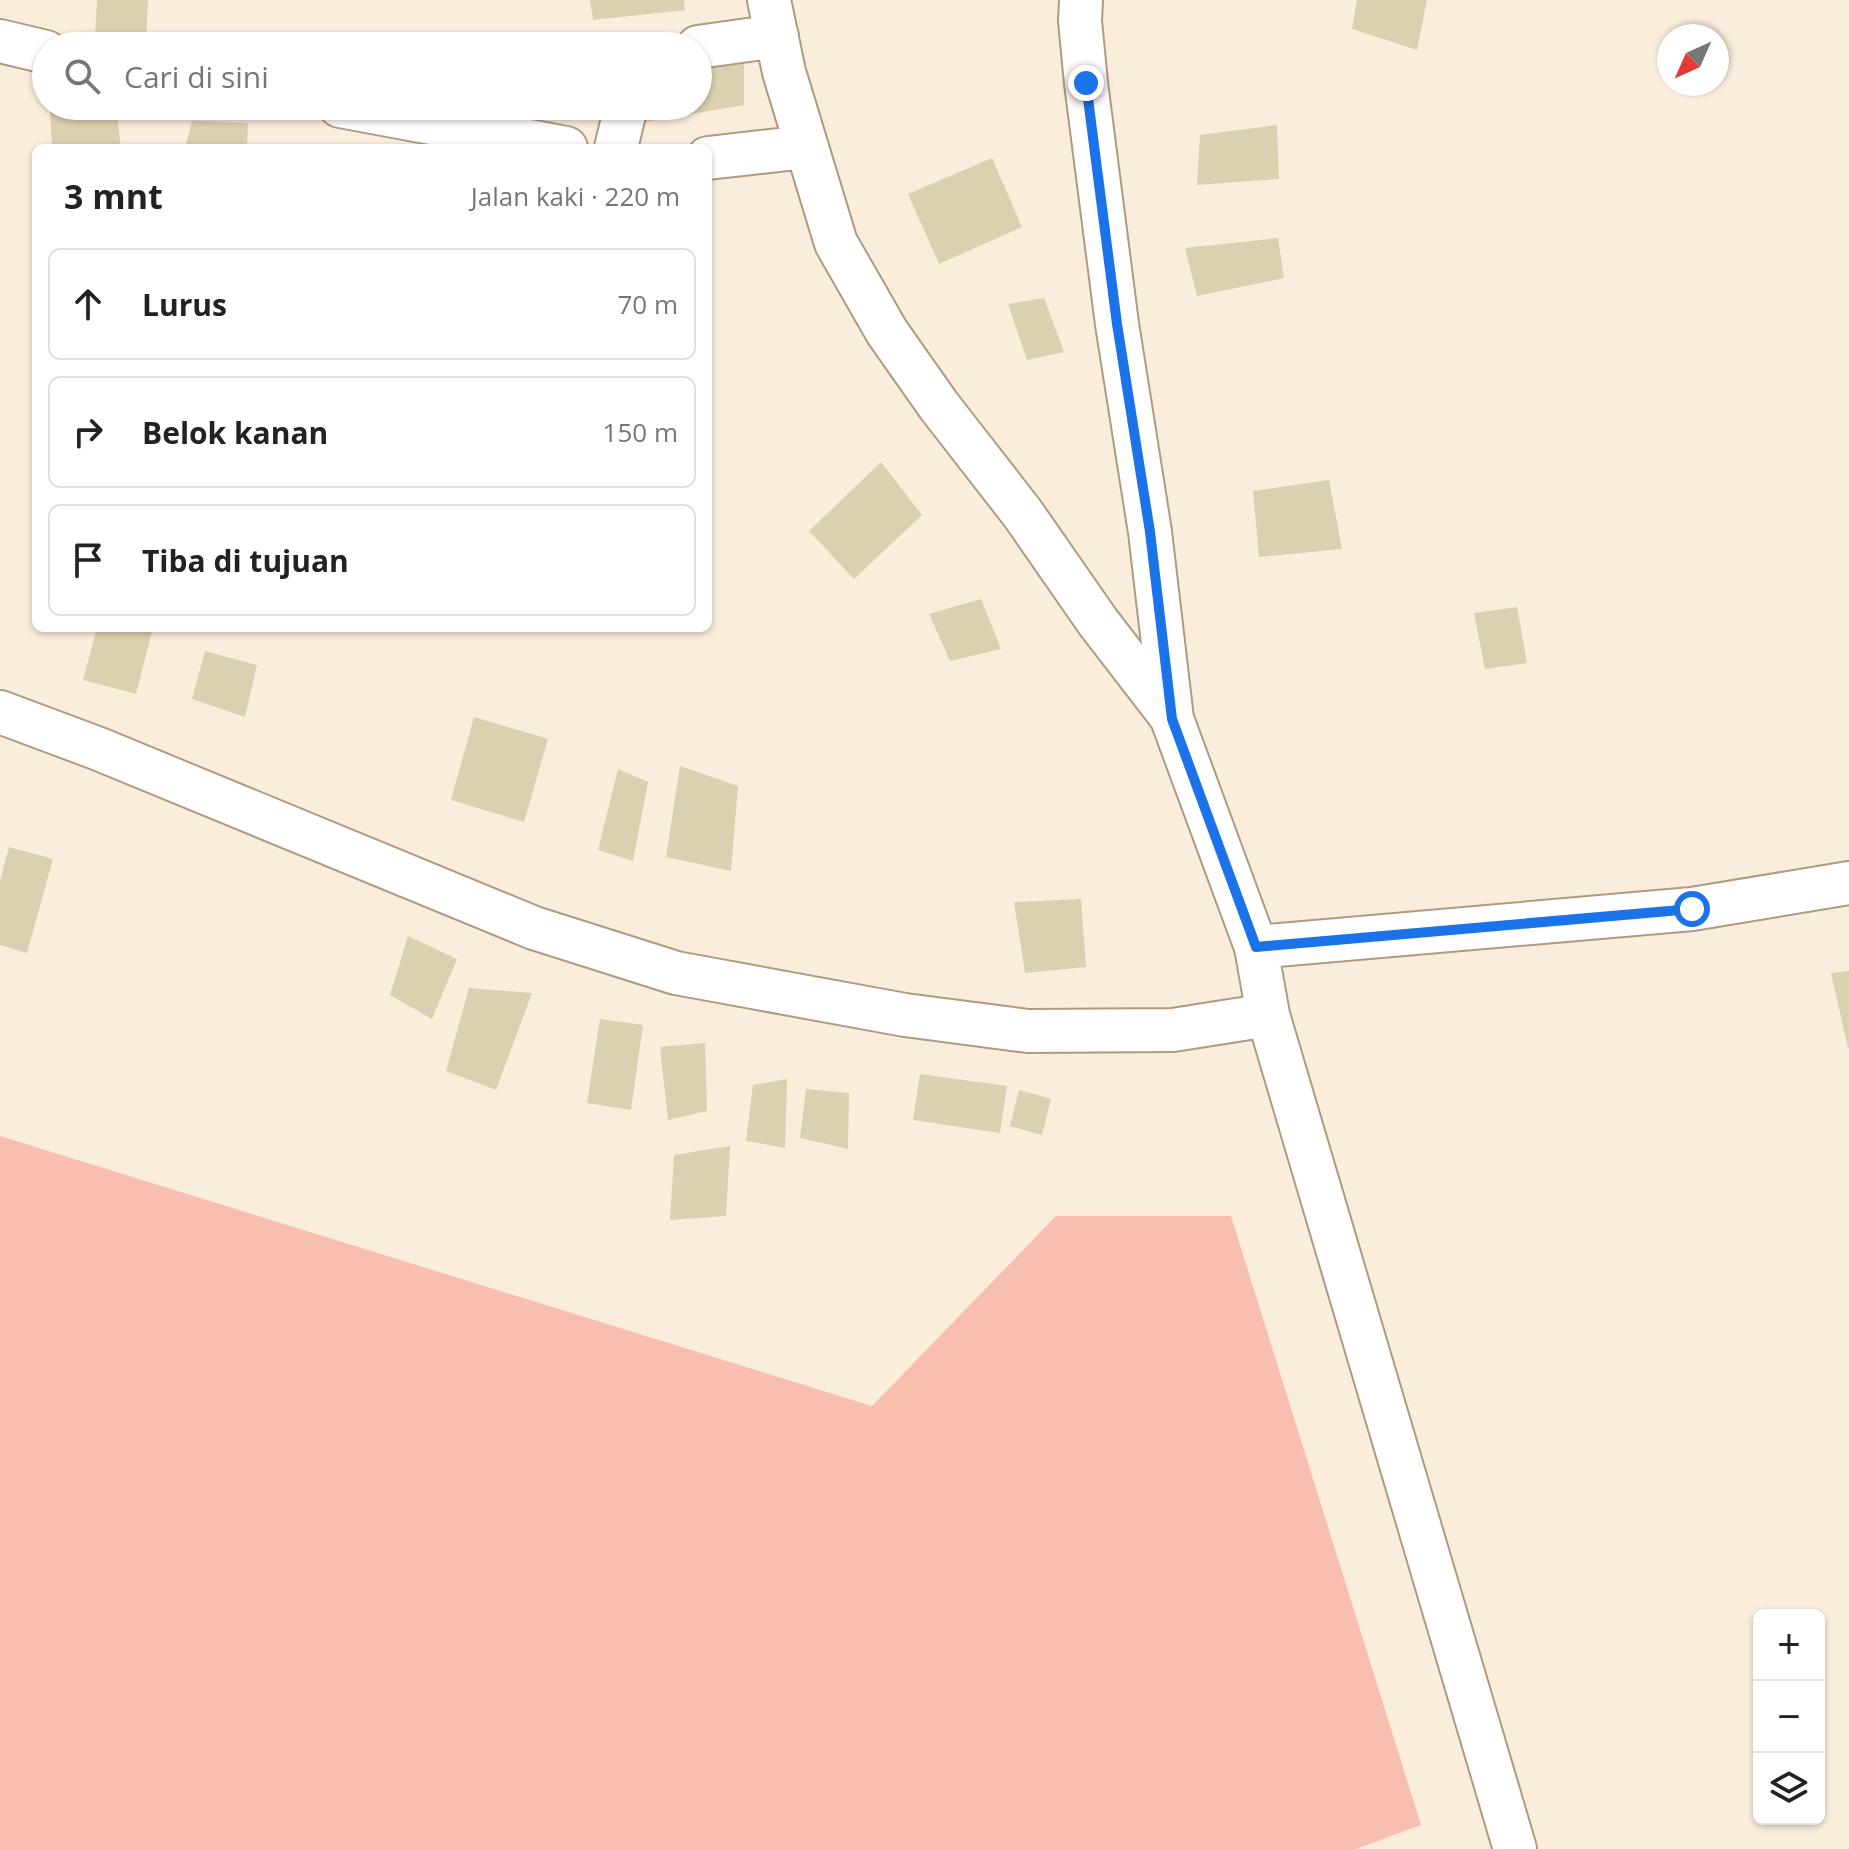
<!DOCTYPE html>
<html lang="id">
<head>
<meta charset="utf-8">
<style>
  body { margin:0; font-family:"Open Sans",sans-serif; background:#f2f2f2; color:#222 }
  .controls { position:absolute; right:24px; bottom:24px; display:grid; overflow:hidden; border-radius:12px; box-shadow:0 2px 6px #0004 }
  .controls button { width:72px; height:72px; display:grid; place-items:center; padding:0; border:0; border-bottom:2px solid #e0e0e0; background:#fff; color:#222; font:40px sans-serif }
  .compass { position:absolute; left:1657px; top:24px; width:72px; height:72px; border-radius:50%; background:#fff; box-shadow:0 2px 6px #0004; rotate:225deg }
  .stop { position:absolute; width:24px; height:24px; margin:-18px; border:6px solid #1a73e8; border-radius:50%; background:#fff }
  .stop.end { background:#1a73e8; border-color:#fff; box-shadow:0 2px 8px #0008 }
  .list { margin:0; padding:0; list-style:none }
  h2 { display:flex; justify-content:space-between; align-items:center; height:104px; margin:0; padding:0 32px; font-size:34px }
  h2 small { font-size:26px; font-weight:400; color:#767676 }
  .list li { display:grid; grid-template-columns:52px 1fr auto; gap:24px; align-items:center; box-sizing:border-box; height:112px; margin:0 16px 16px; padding:0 16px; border:2px solid #e0e0e0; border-radius:12px }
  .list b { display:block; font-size:30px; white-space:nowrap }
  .list em { font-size:26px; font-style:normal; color:#767676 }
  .icon { flex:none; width:44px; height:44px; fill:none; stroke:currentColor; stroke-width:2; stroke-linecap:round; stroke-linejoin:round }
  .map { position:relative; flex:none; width:1849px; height:1849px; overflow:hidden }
  .search { position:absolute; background:#fff; box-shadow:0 2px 6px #0004; left:32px; top:32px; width:680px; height:88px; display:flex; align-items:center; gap:20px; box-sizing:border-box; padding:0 28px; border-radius:44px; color:#767676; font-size:30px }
  .panel { position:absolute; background:#fff; box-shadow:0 2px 6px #0004; left:32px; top:144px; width:680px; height:488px; border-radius:12px }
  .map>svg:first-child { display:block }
</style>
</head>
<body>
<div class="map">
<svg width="1849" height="1849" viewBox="0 0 1849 1849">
  <rect width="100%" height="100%" fill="#fbeddc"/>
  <path fill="#f8bfb1" d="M0,1136L872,1406L1056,1216H1231L1421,1825L1356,1849H0Z"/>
  <path fill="#dbd0b0" d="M97,0H148L146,40L95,36Z
    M590,0H684L685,10L593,20Z
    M1357,0H1427L1417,50L1352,29Z
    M744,55V105L632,124L636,106H698V63Z
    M50,106H116L121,148H52Z
    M192,121L248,123L247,148H185Z
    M1277,125L1279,179L1197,185L1200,135Z
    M992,158L1022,227L939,264L908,194Z
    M1278,238L1284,278L1197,296L1185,248Z
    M1044,298L1064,352L1027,360L1008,304Z
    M881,462L922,515L854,579L809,531Z
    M1329,480L1342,549L1259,557L1253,491Z
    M981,599L1001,649L950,661L929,614Z
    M1517,607L1527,663L1485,669L1474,613Z
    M97,628H153L136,694L83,680Z
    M205,651L257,665L245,717L192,699Z
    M474,717L548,739L524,822L451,800Z
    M680,766L738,786L731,871L666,857Z
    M618,769L648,782L633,861L598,850Z
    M9,847L53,859L27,953L0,945V881Z
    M1081,899L1086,967L1025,973L1014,902Z
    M408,936L457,959L432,1019L390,995Z
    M1849,971V1048H1848L1831,973Z
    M469,988L532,993L496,1090L446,1071Z
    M600,1019L643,1025L631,1110L587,1103Z
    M705,1043L707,1111L668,1120L660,1047Z
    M920,1074L1007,1086L1000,1133L913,1120Z
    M787,1079L785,1148L746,1141L753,1085Z
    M806,1089L849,1093L848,1149L800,1138Z
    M1019,1090L1051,1099L1042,1135L1010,1126Z
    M730,1146L726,1216L670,1220L674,1155Z"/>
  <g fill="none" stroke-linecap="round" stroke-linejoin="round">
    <defs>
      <path id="street" d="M769,0L784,72L836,243L887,332L939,406L1023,514L1098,622L1172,718
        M1081,0L1080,21L1086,83L1117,324L1150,532L1172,719L1256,947L1268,1015L1515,1849
        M0,41L46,52
        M698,47L777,36
        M340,106L566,148
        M616,148L626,106
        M708,158L806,147
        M0,712L99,749L534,928L676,973L905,1015L1028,1031L1173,1030L1268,1015
        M1256,947L1692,909L1849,883"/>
    </defs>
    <use href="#street" stroke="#b09a80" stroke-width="46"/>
    <use href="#street" stroke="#fff" stroke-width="42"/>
  </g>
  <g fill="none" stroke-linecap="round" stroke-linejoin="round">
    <path stroke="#1a73e8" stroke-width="10" d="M1086,83L1117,324L1150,532L1172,719L1256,947L1692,909"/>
  </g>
</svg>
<div class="controls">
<button>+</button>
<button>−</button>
<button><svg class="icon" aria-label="layers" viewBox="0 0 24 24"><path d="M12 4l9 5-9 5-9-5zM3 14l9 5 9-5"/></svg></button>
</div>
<svg class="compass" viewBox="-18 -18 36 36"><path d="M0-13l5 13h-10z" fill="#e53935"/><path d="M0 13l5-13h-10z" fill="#767676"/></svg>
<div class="stop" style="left:1692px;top:909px"></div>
<div class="stop end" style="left:1086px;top:83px"></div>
<div class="search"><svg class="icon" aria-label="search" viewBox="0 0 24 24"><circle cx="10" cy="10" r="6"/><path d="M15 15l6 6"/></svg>Cari di sini</div>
<section class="panel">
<h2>3 mnt<small>Jalan kaki · 220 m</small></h2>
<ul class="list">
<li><svg class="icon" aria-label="ahead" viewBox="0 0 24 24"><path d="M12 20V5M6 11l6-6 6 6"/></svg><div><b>Lurus</b></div><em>70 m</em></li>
<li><svg class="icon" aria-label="right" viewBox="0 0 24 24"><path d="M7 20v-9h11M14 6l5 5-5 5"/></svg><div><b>Belok kanan</b></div><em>150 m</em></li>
<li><svg class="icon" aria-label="arrive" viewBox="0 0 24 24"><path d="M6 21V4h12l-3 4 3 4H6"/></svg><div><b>Tiba di tujuan</b></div></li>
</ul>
</section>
</div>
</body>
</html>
